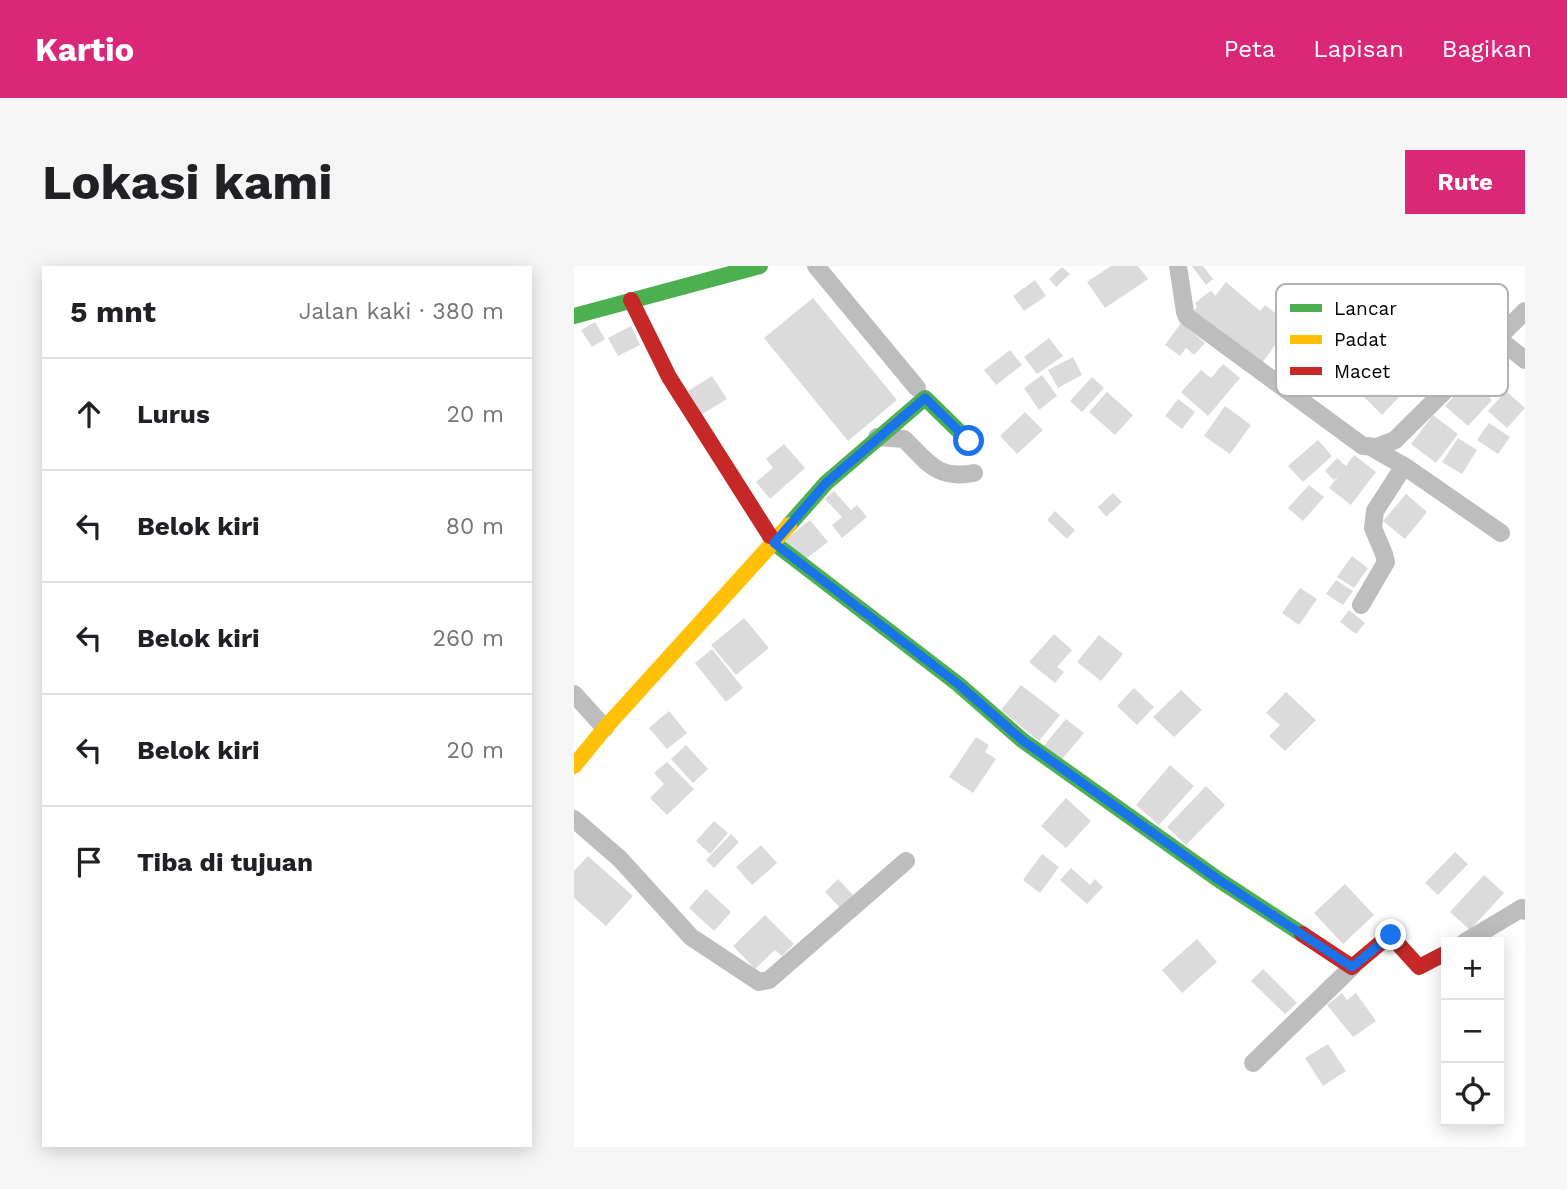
<!DOCTYPE html>
<html lang="id">
<head>
<meta charset="utf-8">
<style>
  body { margin:0; font-family:"Work Sans",sans-serif; background:#f6f6f6; color:#202124 }
  .controls { position:absolute; right:21px; bottom:21px; display:grid; overflow:hidden; border-radius:0px; box-shadow:0 4px 18px #0003 }
  .controls button { width:63px; height:63px; display:grid; place-items:center; padding:0; border:0; border-bottom:2px solid #e0e0e0; background:#fff; color:#202124; font:35px sans-serif }
  .stop { position:absolute; width:21px; height:21px; margin:-16px; border:5px solid #1a73e8; border-radius:50%; background:#fff }
  .stop.end { background:#1a73e8; border-color:#fff; box-shadow:0 2px 7px #0008 }
  .list { margin:0; padding:0; list-style:none }
  h2 { display:flex; justify-content:space-between; align-items:center; height:91px; margin:0; padding:0 28px; font-size:30px }
  h2 small { font-size:23px; font-weight:400; color:#757577 }
  .list li { display:grid; grid-template-columns:46px 1fr auto; gap:21px; align-items:center; box-sizing:border-box; height:112px; padding:0 28px; border-top:2px solid #e0e0e0 }
  .list b { display:block; font-size:26px; white-space:nowrap }
  .list em { font-size:23px; font-style:normal; color:#757577 }
  .icon { flex:none; width:38px; height:38px; fill:none; stroke:currentColor; stroke-width:2; stroke-linecap:round; stroke-linejoin:round }
  .map { position:relative; flex:none; width:951px; height:881px; overflow:hidden; border-radius:0px }
  header { display:flex; align-items:center; gap:42px; box-sizing:border-box; height:98px; padding:0 35px; background:#db2777; color:#fff }
  header strong { font-size:33px }
  nav { display:flex; gap:38px; margin-inline-start:auto; font-size:24px }
  .intro { display:flex; align-items:center; justify-content:space-between; box-sizing:border-box; height:168px; padding:0 42px }
  h1 { margin:0; font-size:49px }
  .button { padding:18px 32px; border-radius:0px; background:#db2777; color:#fff; font-size:24px; font-weight:700 }
  main { display:flex; gap:42px; padding:0 42px }
  aside { flex:1; background:#fff; border-radius:0px; box-shadow:0 4px 18px #0003 }
  .map>svg:first-child { display:block }
</style>
</head>
<body>
<header>
<strong>Kartio</strong>
<nav><a>Peta</a><a>Lapisan</a><a>Bagikan</a></nav>
</header>
<div class="intro"><h1>Lokasi kami</h1><a class="button">Rute</a></div>
<main>
<aside>
<h2>5 mnt<small>Jalan kaki · 380 m</small></h2>
<ul class="list">
<li><svg class="icon" aria-label="ahead" viewBox="0 0 24 24"><path d="M12 20V5M6 11l6-6 6 6"/></svg><div><b>Lurus</b></div><em>20 m</em></li>
<li><svg class="icon" aria-label="left" viewBox="0 0 24 24"><path d="M17 20v-9H6M10 6l-5 5 5 5"/></svg><div><b>Belok kiri</b></div><em>80 m</em></li>
<li><svg class="icon" aria-label="left" viewBox="0 0 24 24"><path d="M17 20v-9H6M10 6l-5 5 5 5"/></svg><div><b>Belok kiri</b></div><em>260 m</em></li>
<li><svg class="icon" aria-label="left" viewBox="0 0 24 24"><path d="M17 20v-9H6M10 6l-5 5 5 5"/></svg><div><b>Belok kiri</b></div><em>20 m</em></li>
<li><svg class="icon" aria-label="arrive" viewBox="0 0 24 24"><path d="M6 21V4h12l-3 4 3 4H6"/></svg><div><b>Tiba di tujuan</b></div></li>
</ul>
</aside>
<div class="map">
<svg width="951" height="881" viewBox="0 0 951 881">
  <rect width="100%" height="100%" fill="#fff"/>
  <path fill="#dbdbdb" d="M537,0H564L574,13L531,42L513,16Z
    M618,0H629L639,13L632,19Z
    M488,1L496,8L482,21L475,13Z
    M461,14L472,30L450,45L439,30Z
    M652,16L686,45L691,39L716,59L685,101L619,46L623,41L621,37L635,26L638,25L641,30Z
    M239,32L323,134L274,175L190,72Z
    M21,56L31,73L18,81L7,64Z
    M607,57L631,77L620,89L612,82L606,90L591,79Z
    M57,60L66,79L44,90L34,72Z
    M475,72L489,90L463,108L450,91Z
    M436,84L448,99L422,119L410,104Z
    M499,91L508,109L484,122L474,104Z
    M649,98L666,112L634,150L607,126L627,104L637,112Z
    M468,109L483,130L465,144L450,122Z
    M138,110L153,133L128,148L114,125Z
    M518,111L530,122L508,146L496,135Z
    M807,114L825,131L808,149L790,131Z
    M895,114L918,134L894,160L871,140Z
    M932,125L951,142L933,162L914,145Z
    M533,126L559,149L541,169L515,146Z
    M604,133L621,146L608,163L591,150Z
    M651,140L677,159L656,188L630,170Z
    M451,146L469,164L443,188L426,170Z
    M859,149L884,168L862,197L837,178Z
    M915,157L936,171L924,188L903,174Z
    M884,172L903,184L888,208L868,196Z
    M744,174L758,190L729,216L714,200Z
    M210,178L231,202L196,233L182,216L199,202L192,193Z
    M780,189L802,206L777,239L755,222L766,208L760,214L751,205L763,192L772,200Z
    M735,219L750,231L729,255L714,242Z
    M260,225L277,244L283,239L293,251L268,272L258,259L268,251L251,233Z
    M539,227L548,236L532,251L524,241Z
    M832,228L853,246L831,273L809,255Z
    M481,245L501,264L493,273L473,254Z
    M236,254L254,276L229,295L211,274Z
    M778,290L794,302L780,322L763,311Z
    M762,314L779,325L769,339L752,328Z
    M726,322L743,333L725,359L708,347Z
    M775,344L791,357L782,368L766,356Z
    M170,352L195,382L162,409L137,379Z
    M480,368L498,384L483,401L490,406L481,417L455,396Z
    M525,369L549,388L527,415L503,396Z
    M138,383L169,422L152,436L121,397Z
    M447,419L486,449L465,475L427,444Z
    M560,422L580,441L563,459L543,440Z
    M607,424L628,444L600,471L579,451Z
    M712,426L742,454L711,485L695,470L706,459L692,447Z
    M95,445L113,467L93,483L75,462Z
    M492,453L510,467L484,498L467,483Z
    M402,471L415,479L411,486L422,493L399,527L375,511Z
    M112,479L134,503L119,517L97,493Z
    M93,496L120,523L93,549L76,532L90,518L80,507Z
    M596,499L620,520L585,559L562,539Z
    M632,520L651,539L612,579L593,561Z
    M492,532L517,555L492,582L467,560Z
    M140,555L154,567L136,588L122,575Z
    M157,568L165,576L140,602L132,594Z
    M187,579L203,597L178,619L162,601Z
    M881,586L894,598L864,629L851,617Z
    M468,588L485,601L466,627L449,614Z
    M14,590L59,630L32,660L0,632V605Z
    M497,602L516,619L521,613L529,621L513,638L486,614Z
    M910,609L930,627L896,664L876,646Z
    M264,613L281,631L267,643L251,626Z
    M771,618L800,649L769,678L740,647Z
    M132,623L157,646L140,665L115,642Z
    M191,649L220,678L208,690L201,684L181,703L159,680Z
    M623,673L643,696L608,727L588,704Z
    M689,703L723,737L711,748L677,715Z
    M768,727L773,734L782,727L802,755L779,771L753,739Z
    M754,778L772,805L749,820L731,792Z"/>
  <g fill="none" stroke-linecap="round" stroke-linejoin="round">
    <path stroke="#bdbdbd" stroke-width="18" d="M242,0L343,122
      M604,0L611,46L613,51L789,180L803,181L821,174L951,45
      M925,73L951,94
      M303,171L330,173C354,196 362,214 400,207
      M795,180L830,200L927,267
      M787,339L812,296L810,288L799,262L801,245L830,200
      M0,428L31,462
      M0,553L46,593L117,671L185,716L195,714L332,595
      M891,676L948,642L951,645
      M679,797L778,701"/>
    <path stroke="#4caf50" stroke-width="16" d="M0,50L186,0
      M215,259L252,217L351,132L395,175
      M196,270L200,277L384,418L448,474L645,614L728,668"/>
    <path stroke="#ffc107" stroke-width="16" d="M0,500L31,462L215,259"/>
    <path stroke="#c62828" stroke-width="16" d="M57,34L95,111L196,270
      M728,668L778,701L816,669L845,701L872,687"/>
  </g>
  <g fill="none" stroke-linecap="round" stroke-linejoin="round">
    <path stroke="#1a73e8" stroke-width="9" d="M395,175L351,132L252,217L200,277L384,418L448,474L645,614L778,701L817,669"/>
  </g>
  <rect x="702" y="18" width="232" height="112" rx="10" fill="#fff" stroke="#b2b2b2" stroke-width="2"/>
  <rect x="716" y="38" width="32" height="8" fill="#4caf50"/>
  <rect x="716" y="69" width="32" height="9" fill="#ffc107"/>
  <rect x="716" y="101" width="32" height="8" fill="#c62828"/>
  <g font-size="19" fill="#000">
    <text x="760" y="49">Lancar</text>
    <text x="760" y="80">Padat</text>
    <text x="760" y="112">Macet</text>
  </g>
</svg>
<div class="controls">
<button>+</button>
<button>−</button>
<button><svg class="icon" aria-label="locate" viewBox="0 0 24 24"><circle cx="12" cy="12" r="6"/><path d="M12 2v4M12 18v4M2 12h4M18 12h4"/></svg></button>
</div>
<div class="stop" style="left:395px;top:175px"></div>
<div class="stop end" style="left:817px;top:669px"></div>
</div>
</main>
</body>
</html>
